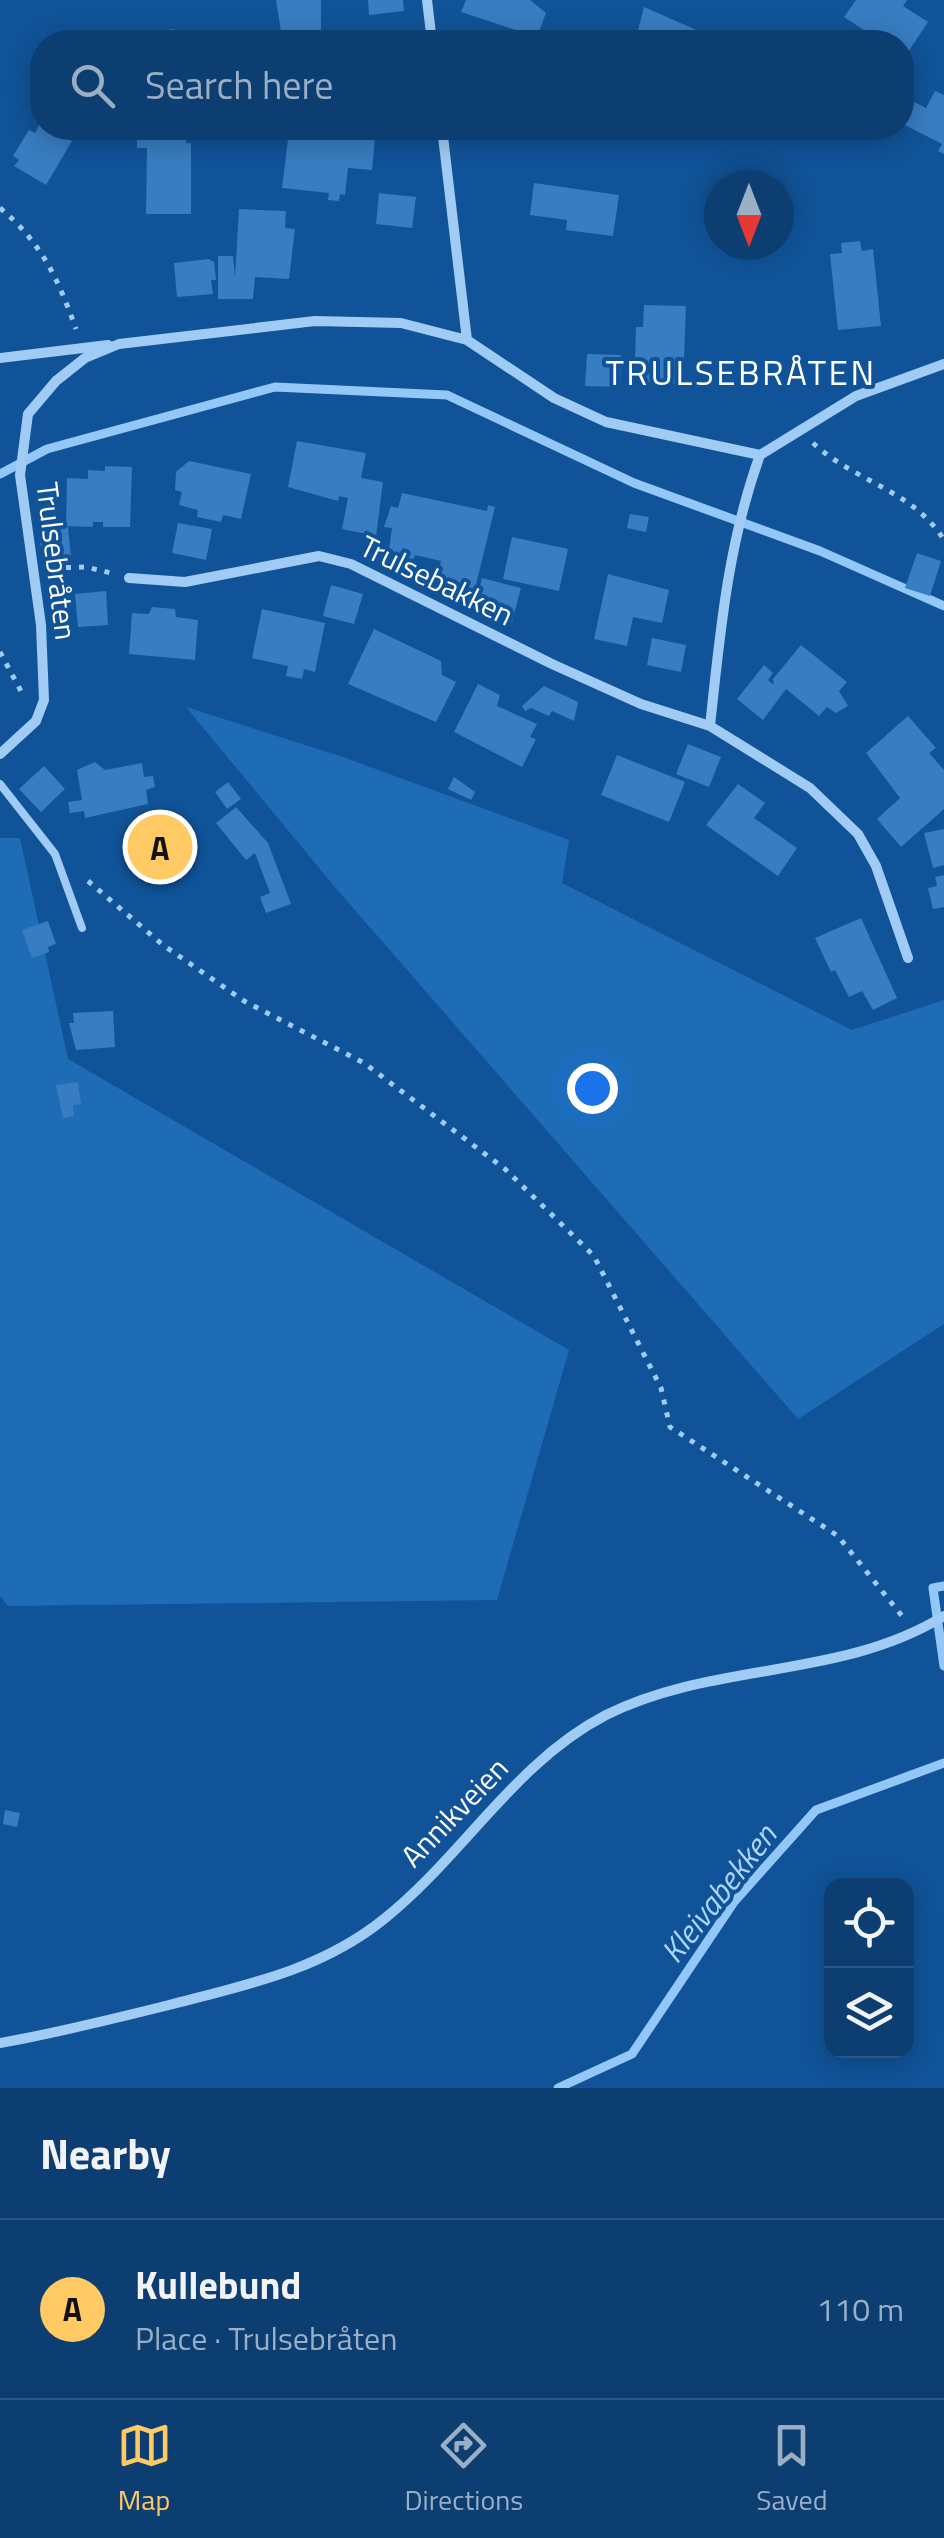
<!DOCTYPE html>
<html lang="en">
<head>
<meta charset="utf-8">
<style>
  body { margin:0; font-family:"Titillium Web",sans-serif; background:#1a497a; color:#f1f3f6 }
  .controls { position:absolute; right:30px; bottom:30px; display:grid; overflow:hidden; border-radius:20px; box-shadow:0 5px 25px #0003 }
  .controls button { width:90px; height:90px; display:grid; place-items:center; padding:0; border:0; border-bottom:2px solid #2c5784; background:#0c3e72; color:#f1f3f6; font:50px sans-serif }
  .compass { position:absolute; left:704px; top:170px; width:90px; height:90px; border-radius:50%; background:#0c3e72; box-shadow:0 5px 25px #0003; rotate:180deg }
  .you { position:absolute; left:592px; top:1088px; width:35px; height:35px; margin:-25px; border:8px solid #fff; border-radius:50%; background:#1a73e8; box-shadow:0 0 0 15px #1a73e833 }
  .badge { display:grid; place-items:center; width:65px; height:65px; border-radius:50%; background:#ffc964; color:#111; font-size:32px; font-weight:700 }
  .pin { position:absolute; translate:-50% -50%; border:5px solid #fff; box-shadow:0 2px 10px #0006 }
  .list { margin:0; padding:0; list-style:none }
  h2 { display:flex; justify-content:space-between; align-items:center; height:130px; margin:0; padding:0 40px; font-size:42px }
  h2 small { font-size:32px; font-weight:400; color:#9aaec4 }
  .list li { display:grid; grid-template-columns:65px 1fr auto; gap:30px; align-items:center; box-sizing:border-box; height:180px; padding:0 40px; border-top:2px solid #2c5784 }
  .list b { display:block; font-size:38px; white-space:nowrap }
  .list p { margin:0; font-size:32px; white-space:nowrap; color:#9aaec4 }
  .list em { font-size:32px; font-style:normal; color:#9aaec4 }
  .icon { flex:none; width:55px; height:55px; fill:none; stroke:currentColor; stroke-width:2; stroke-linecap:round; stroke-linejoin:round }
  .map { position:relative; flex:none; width:944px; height:2088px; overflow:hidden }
  .search { position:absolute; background:#0c3e72; box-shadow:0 5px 25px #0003; left:30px; right:30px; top:30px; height:110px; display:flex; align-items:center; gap:25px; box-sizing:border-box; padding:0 35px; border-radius:40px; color:#9aaec4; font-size:38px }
  .sheet { height:310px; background:#0c3e72 }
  nav { display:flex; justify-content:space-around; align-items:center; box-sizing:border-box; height:140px; border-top:2px solid #2c5784; background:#0c3e72; font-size:28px; color:#9aaec4 }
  nav a { display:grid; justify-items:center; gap:5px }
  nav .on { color:#ffc964 }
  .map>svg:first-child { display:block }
</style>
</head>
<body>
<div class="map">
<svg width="944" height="2088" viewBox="0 0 944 2088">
  <rect width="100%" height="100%" fill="#105398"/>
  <path fill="#1e6cb6" d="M186,707L343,757L569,840L562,883L852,1030L944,1000V1324L798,1419L334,886Z
    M0,838H20L68,1059L569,1350L497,1600L8,1606L0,1596Z"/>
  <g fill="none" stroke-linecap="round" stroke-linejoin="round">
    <path stroke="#92c7f8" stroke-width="9" d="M0,474L47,449L275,387L447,395L634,483L820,551L944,606
      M944,1586L933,1588L944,1666
      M558,2088L632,2054L734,1902L816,1810L944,1763"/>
  </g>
  <path fill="#387dc1" d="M276,0H321V34L282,38Z
    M368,0H403L404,11L369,15Z
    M466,0H530L546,13L537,37L461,12Z
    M856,0H907L903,6L928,22L904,58L902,42H882L844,17Z
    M644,7L724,42H635Z
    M174,29L175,42H131L130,36Z
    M935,91L944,95V154L938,151L942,144L903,124L914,102L926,108Z
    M42,120V128L72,141L46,185L14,166L19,160L13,156L29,130L35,133Z
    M137,128H186V143H191V214H146L147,148H137Z
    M719,128H754L753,136L719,131Z
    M313,130L375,138L372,170L348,168L345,195L340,194L339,201L328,200L329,193L282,188L289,131Z
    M534,183L619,195L613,236L566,230L567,220L530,215Z
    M379,193L416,197L412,228L376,224Z
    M239,209L286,211L285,228L295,229L289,279L255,277L253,299H218V256H233L235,277Z
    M860,241L862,251L873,249L881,326L838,330L830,254L842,253L841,243Z
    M209,259L214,262L216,280H211L213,294L177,297L174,263Z
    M644,305L686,306L683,384L640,382L641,360L635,359L636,327H643Z
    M587,354L621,355L620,387L585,386Z
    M297,441L366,453L361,478L383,482L376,536L342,529L348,498L339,496L338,501L288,487Z
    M189,461L251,474L241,519L223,515L221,522L197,517L198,510L179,505L182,492L175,490L176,472Z
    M105,466L132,467L130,527H103V522H93V527L66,526L67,478L88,479V470L105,471Z
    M402,493L487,511L488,505L495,507L473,597L435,588L441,561L415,555L413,562L388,556L392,528L384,527L391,506L398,508Z
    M630,514L649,517L646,532L627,528Z
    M178,523L212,529L206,560L172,553Z
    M68,527L71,557L42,560L39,529Z
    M512,537L568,549L559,591L503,579Z
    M917,553L941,561L930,596L905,588Z
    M608,574L669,590L662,623L633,617L627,646L594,639Z
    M482,578L521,588L512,622L473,612Z
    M331,585L363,594L354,624L323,616Z
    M106,591L108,625L78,627L75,594Z
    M152,607L175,609L176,617L198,620L195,660L129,654L132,613L149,614Z
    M262,609L325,623L315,672L304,669L302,679L286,676L288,666L252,658Z
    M374,629L441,661L442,675L456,682L436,722L348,684Z
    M652,638L686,645L681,672L647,665Z
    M801,645L847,682L839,691L848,706L836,713L827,707L819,716L786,689L763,720L737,699L764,665L773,673L768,680L774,685L773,679Z
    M478,684L500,695L497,706L537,724L530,737L536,739L522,767L454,732Z
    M544,686L578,702L574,721L552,711L549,716L531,708L525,711L522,706Z
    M908,716L936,748L929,753L944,770V809L901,847L877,819L900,798L866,753Z
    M688,744L721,757L709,787L676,774Z
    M617,755L685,782L669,822L601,795Z
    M95,762L105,770L142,763L144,777L153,776L155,787L146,790L148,804L85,818L84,811L70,813L68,802L82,800L77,770Z
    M44,766L65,789L41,812L19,789Z
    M454,777L475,792L471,800L448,789Z
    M228,782L241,799L227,809L215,792Z
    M738,784L765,803L754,818L797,848L778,876L706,825Z
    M236,807L268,843L291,904L266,913L260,897L270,893L255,853L246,860L216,823Z
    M944,829V865L933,868L924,833Z
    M944,875V907L933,909L928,888L937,886L935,877Z
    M861,918L897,998L873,1010L862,991L849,997L835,970L831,972L815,938Z
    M48,921L56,944L48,947L49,952L32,958L22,930Z
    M113,1011L115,1047L76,1050L69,1023H74L73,1013Z
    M78,1082L81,1104L73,1105L74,1116L63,1118L56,1085Z
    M5,1810L20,1813L17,1827L3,1824Z"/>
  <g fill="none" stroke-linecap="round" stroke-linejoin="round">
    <path stroke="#a0cbf4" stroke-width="5" stroke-dasharray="5 8" stroke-linecap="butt" d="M0,208C42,243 58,279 76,329
      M813,443C855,482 913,490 944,540
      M53,568L86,567L111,573
      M0,652L22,693
      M88,881L163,945L244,1001L364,1063L505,1169L594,1256L661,1388L670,1427L838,1536L902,1616"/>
    <path stroke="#a0cbf4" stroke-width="8" d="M0,784L55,854L82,928"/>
    <path stroke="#a0cbf4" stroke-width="10" d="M427,0L432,42
      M442,128L467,340
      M0,358L108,345
      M129,578L185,582L319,556L351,564L552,664L641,704L710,726L810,788L858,834L876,866L908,958
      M710,726C720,633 728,543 760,455
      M0,754L36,721L44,700L41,625L20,475L28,414L56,381L85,358L119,344L315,321L401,323L467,340L554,398L606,422L760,455L856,396L944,364
      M0,2043C57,2033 113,2019 169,2005C246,1985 321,1970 384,1919C463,1856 515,1762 606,1715C714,1661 840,1680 944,1616"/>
  </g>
  <g text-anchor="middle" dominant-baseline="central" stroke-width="8" stroke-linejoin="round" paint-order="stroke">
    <g font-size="30" fill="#fff" stroke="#105398">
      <text transform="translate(57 561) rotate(83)">Trulsebråten</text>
      <text transform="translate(437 580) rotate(26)">Trulsebakken</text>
      <text transform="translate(454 1812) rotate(-46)">Annikveien</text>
    </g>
    <g font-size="32" font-style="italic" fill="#add5fb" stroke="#105398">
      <text transform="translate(718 1893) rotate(-52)">Kleivabekken</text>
    </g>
    <g font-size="35" letter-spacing="2.5" fill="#fff" stroke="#105398">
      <text x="741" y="372">TRULSEBRÅTEN</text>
    </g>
  </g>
</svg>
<div class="controls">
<button><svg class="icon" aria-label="locate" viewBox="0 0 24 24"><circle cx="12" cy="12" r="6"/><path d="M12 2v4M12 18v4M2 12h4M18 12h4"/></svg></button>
<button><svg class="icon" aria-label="layers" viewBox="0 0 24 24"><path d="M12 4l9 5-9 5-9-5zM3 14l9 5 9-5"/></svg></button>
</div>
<svg class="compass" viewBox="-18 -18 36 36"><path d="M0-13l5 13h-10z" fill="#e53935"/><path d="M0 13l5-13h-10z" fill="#9aaec4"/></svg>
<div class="you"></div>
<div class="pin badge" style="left:160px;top:847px">A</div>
<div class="search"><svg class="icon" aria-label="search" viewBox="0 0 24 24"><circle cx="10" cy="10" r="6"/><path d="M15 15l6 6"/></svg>Search here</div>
</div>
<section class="sheet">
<h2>Nearby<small></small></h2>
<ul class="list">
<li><span class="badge">A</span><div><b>Kullebund</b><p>Place · Trulsebråten</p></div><em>110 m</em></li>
</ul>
</section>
<nav>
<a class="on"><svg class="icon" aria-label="map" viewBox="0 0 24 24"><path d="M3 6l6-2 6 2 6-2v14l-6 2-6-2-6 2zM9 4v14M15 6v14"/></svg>Map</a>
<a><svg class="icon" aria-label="directions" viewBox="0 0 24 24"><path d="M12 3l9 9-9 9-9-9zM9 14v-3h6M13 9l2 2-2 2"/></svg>Directions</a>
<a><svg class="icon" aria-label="saved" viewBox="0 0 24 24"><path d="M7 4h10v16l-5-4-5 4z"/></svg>Saved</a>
</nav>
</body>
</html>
